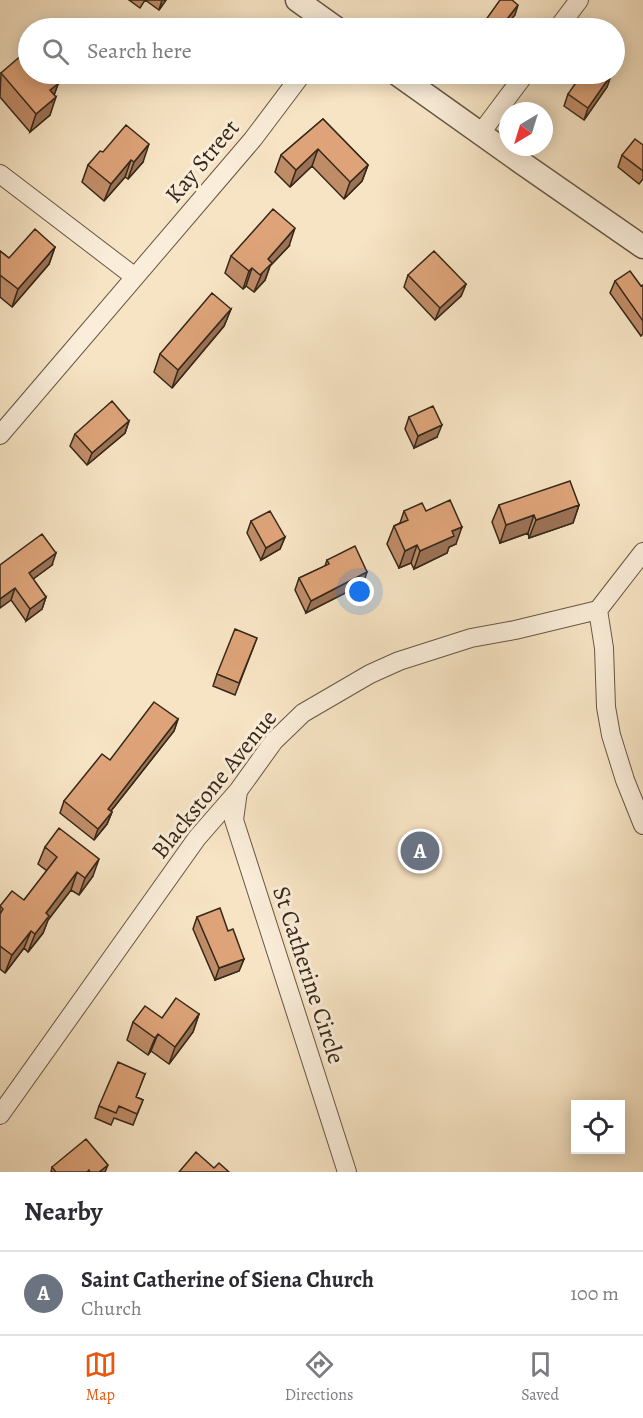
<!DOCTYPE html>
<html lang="en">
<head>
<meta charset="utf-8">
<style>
  body { margin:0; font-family:Alegreya,serif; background:#f7f7f7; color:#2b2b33 }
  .controls { position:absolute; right:18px; bottom:18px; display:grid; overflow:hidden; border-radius:0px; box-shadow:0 3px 15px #0003 }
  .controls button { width:54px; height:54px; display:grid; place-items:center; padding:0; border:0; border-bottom:2px solid #e1e1e2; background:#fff; color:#2b2b33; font:30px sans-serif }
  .compass { position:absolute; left:499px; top:102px; width:54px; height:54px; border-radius:50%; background:#fff; box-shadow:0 3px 15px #0003; rotate:218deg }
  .you { position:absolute; left:360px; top:592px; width:21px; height:21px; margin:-15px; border:4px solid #fff; border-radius:50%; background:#1a73e8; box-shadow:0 0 0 9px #1a73e833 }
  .badge { display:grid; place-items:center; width:39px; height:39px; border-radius:50%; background:#ea580c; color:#fff; font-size:20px; font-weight:700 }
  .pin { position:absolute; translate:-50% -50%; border:3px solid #fff; box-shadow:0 2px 6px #0006 }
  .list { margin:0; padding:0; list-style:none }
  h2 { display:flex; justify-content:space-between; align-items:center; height:78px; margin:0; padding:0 24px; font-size:26px }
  h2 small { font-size:20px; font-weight:400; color:#7c7c81 }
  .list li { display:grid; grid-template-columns:39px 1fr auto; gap:18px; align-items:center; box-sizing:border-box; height:84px; padding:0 24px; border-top:2px solid #e1e1e2 }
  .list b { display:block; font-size:22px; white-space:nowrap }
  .list p { margin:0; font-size:20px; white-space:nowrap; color:#7c7c81 }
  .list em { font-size:20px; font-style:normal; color:#7c7c81 }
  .icon { flex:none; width:33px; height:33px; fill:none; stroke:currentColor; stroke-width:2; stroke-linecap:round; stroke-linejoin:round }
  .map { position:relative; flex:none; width:643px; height:1172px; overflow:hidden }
  .search { position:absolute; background:#fff; box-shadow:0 3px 15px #0003; left:18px; right:18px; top:18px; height:66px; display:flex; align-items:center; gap:15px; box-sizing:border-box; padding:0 21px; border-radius:33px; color:#7c7c81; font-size:22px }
  .sheet { height:162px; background:#fff }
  nav { display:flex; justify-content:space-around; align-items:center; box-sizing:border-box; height:84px; border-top:2px solid #e1e1e2; background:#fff; font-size:16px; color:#7c7c81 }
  nav a { display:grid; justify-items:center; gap:3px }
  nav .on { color:#ea580c }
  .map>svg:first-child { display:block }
</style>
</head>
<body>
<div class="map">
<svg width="643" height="1172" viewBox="0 0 643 1172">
  <rect width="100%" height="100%" fill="#f7e4c4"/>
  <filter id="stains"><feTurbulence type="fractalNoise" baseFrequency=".00333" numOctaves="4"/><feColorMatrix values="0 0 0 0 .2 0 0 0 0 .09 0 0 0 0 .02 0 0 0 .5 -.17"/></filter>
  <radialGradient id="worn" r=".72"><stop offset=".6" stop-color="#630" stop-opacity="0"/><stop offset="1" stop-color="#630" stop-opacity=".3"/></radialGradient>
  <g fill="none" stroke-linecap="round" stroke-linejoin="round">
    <defs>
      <path id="minor" d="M558,28L579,0
        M480,134L525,74
        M0,174L135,277
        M0,435L253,139L302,74
        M598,610L604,648L606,707L611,735L625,780L643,825
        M238,791L234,820L347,1172
        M0,1115L197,838L238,791L274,741L303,713L370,674L399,661L471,638L515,630L598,610L643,552"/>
      <path id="tertiary" d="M297,0L336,28
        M397,74L522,163L643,247"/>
    </defs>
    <use href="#minor" stroke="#665744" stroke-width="20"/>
    <use href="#tertiary" stroke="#665744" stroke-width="25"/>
    <use href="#minor" stroke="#faedd9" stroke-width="18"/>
    <use href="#tertiary" stroke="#faedd9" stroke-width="22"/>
  </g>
  <path fill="#bf8c68" stroke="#362819" stroke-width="1.5" d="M129,0H166L159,10L145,0L140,8Z
    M1,73L28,74L58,84L54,95L50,115L30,132L0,97Z
    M479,74H496L490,82Z
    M611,75L607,87L584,120L564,106L568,94Z
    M323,119L368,165L362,181L344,199L312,166L290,187L275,172L281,155Z
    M643,145V179L639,184L618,167L622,155Z
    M103,152L143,162L128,179L125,177L104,201L82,182L88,165Z
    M289,246L270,266L265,280L254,292L246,286L243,289L225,273L231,256Z
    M55,247L49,264L12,307L0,297V251L9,258Z
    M408,275L466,284L461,296L435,320L404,287Z
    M615,281L641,286L643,285V334L641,336L610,293Z
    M231,309L224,326L172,388L154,372L160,354Z
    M409,417L437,437L414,448L405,429Z
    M129,421L125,433L87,465L70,446L75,434Z
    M499,505H579L573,523L529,538L528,533L500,543L492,522Z
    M404,511H426L456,544L449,547L447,553L414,569L411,563L399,568L387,544L394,526L400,523Z
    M251,521L285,537L280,549L261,560L247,533Z
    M327,560L363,584L306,613L295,590L299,578L325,566Z
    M0,565H52L33,579L46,597L42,609L26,621L11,600Z
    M257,638L235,695L213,686L217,674Z
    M178,719L174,731L111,811L112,812L107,824L94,840L60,813L64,801L110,760Z
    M45,847L93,876L79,895L71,890L48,920L43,933L28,952L24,948L5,973L0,969V906L24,900L47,871L38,864Z
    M197,917L228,931L244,959L239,971L215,980L193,929Z
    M199,1014L193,1032L169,1064L151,1051L148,1055L127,1040L133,1022Z
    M145,1074L136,1097L143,1100L133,1125L114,1118L111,1125L95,1118L99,1106Z
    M52,1167L105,1172H51Z"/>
  <path fill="#9b7255" stroke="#362819" stroke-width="1.5" d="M162,0H166L159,10Z
    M518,5L515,15L504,28H500Z
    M493,74H496L490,82Z
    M611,75L607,87L584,120L588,108Z
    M58,84L52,101L50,90Z
    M56,97L50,115L30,132L36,114Z
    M149,144L143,162L128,179L134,162Z
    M318,149L312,166L290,187L296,170Z
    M131,160L125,177L104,201L111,184Z
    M368,165L362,181L344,199L350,182Z
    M295,228L289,246L270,266L265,280L254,292L268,259Z
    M55,247L49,264L12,307L18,289Z
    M252,268L246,286L243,289L249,271Z
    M466,284L461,296L435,320L440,308Z
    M231,309L224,326L172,388L178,370Z
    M129,421L125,433L87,465L92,453Z
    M442,425L437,437L414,448L418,436Z
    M579,505L573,523L529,538L536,520Z
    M534,515L528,533L500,543L506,525Z
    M462,527L456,544L449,547L447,553L414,569L420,551L452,531Z
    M285,537L280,549L261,560L266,548Z
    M417,545L411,563L399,568L405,551Z
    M56,553L52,565L25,585L29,573Z
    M367,572L363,584L306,613L311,601Z
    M15,588L11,600L0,608V599Z
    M46,597L42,609L26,621L30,609Z
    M178,719L174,731L103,821L108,809Z
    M112,812L107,824L94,840L98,829Z
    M99,859L93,876L79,895L85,878Z
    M77,872L71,890L48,920L43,933L28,952L35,934L46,913Z
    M31,931L24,948L5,973L12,955Z
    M244,959L239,971L215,980L219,968Z
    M199,1014L193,1032L169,1064L175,1047Z
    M158,1034L151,1051L148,1055L155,1038Z
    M108,1165L105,1172H99Z"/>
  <path fill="#dea379" stroke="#362819" stroke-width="1.5" d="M500,0H512L518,5L500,28H480Z
    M23,54L28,60V74H49L58,84L50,90L56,97L36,114L1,73Z
    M582,74H609L611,75L588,108L568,94Z
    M323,119L368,165L350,182L318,149L296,170L281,155Z
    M126,125L149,144L134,162L131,160L111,184L88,165L100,151L103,152Z
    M635,139L643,145V171L622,155Z
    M273,209L295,228L268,259L272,263L260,275L252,268L249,271L231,256Z
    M35,229L55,247L18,289L0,275V251L9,258Z
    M434,251L466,284L440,308L408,275Z
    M630,271L641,286L643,285V321L615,281Z
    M212,293L231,309L178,370L160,354Z
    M112,401L129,421L92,453L75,434Z
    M433,406L442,425L418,436L409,417Z
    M570,481L579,505L536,520L534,515L506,525L499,505Z
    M450,500L462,527L452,531L454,536L420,551L417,545L405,551L394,526L408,520L404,511L422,503L426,511Z
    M270,511L285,537L266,548L251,521Z
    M42,534L56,553L29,573L46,597L30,609L15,588L0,599V565Z
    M355,546L367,572L311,601L299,578L329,564L327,560Z
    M235,629L257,638L239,683L217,674Z
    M154,702L178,719L108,809L112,812L98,829L64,801L102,754L110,760Z
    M59,828L99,859L85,878L77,872L46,913L49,916L35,934L31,931L12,955L0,946V914L3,909L0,906L12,891L24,900L57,857L45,847Z
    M220,908L228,931L233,929L244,959L219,968L197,917Z
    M176,998L199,1014L175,1047L158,1034L155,1038L133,1022L145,1006L162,1018Z
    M118,1062L145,1074L136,1097L143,1100L137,1114L119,1106L116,1113L99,1106Z
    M86,1139L108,1165L99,1172H90L89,1170L87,1172H56L52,1167Z
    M196,1152L214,1168L219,1163L229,1172H179Z"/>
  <g text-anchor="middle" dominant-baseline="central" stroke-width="6" stroke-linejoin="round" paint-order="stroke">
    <g font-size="24" fill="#362819" stroke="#faedd9">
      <text transform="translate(202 161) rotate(-50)">Kay Street</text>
      <text transform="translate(214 784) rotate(-51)">Blackstone Avenue</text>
      <text transform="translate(309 975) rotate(72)">St Catherine Circle</text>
    </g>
  </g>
  <rect width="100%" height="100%" filter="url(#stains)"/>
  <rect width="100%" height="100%" fill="url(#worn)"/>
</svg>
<div class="controls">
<button><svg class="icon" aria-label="locate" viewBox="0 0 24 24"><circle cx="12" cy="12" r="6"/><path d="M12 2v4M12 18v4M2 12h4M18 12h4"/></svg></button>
</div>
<svg class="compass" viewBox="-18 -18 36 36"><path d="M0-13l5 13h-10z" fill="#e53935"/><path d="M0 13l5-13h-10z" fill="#7c7c81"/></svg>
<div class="you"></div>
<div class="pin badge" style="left:420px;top:851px;background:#6b7280">A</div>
<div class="search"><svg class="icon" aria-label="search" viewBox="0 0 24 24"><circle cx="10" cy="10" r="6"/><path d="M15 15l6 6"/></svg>Search here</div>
</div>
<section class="sheet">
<h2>Nearby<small></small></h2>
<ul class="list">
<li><span class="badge" style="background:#6b7280">A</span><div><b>Saint Catherine of Siena Church</b><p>Church</p></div><em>100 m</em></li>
</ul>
</section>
<nav>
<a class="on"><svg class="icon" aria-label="map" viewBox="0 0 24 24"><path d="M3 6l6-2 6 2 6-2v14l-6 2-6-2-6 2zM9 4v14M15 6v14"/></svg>Map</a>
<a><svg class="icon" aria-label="directions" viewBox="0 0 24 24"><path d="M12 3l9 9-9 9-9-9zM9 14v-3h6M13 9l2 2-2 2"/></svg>Directions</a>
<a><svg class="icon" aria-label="saved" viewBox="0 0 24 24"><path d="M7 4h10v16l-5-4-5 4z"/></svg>Saved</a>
</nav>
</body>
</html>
